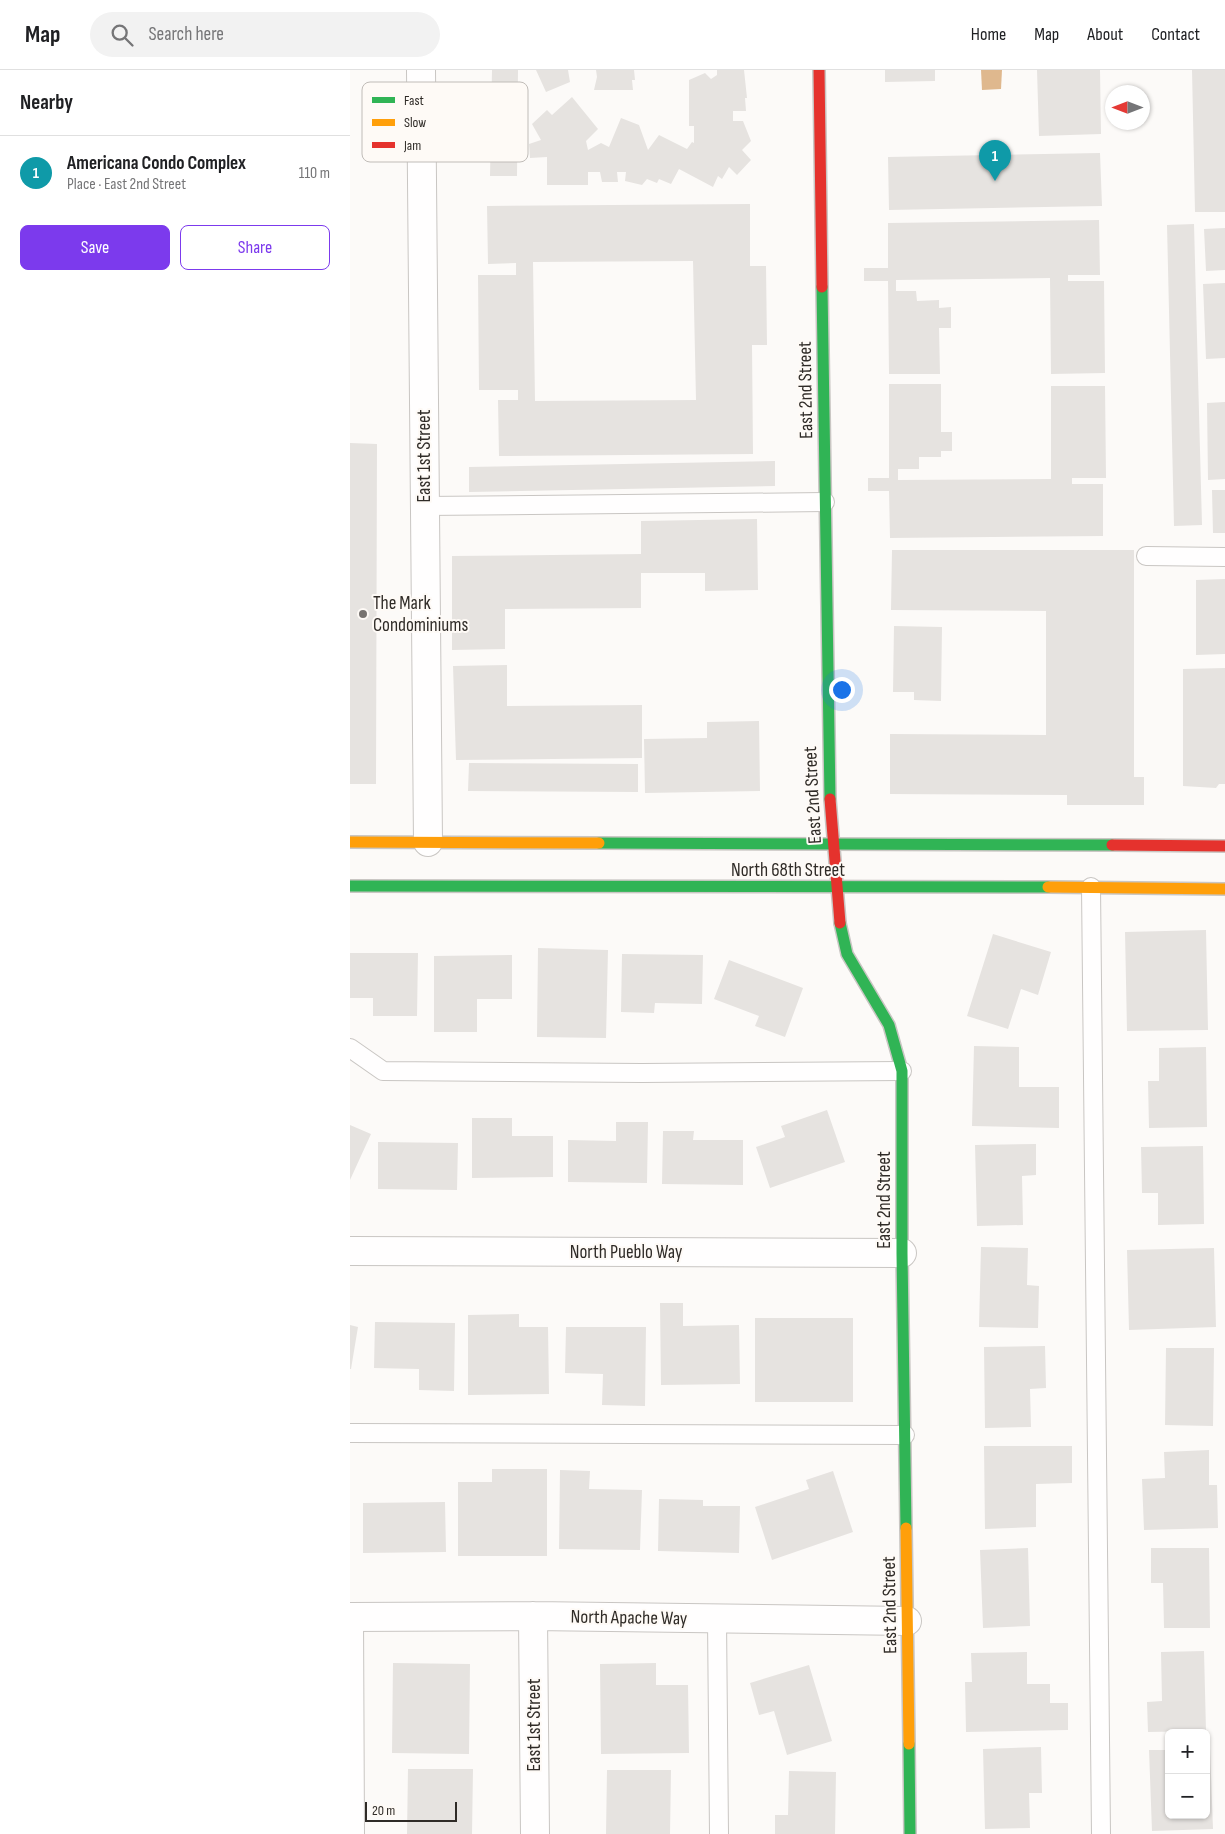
<!DOCTYPE html>
<html lang="en">
<head>
<meta charset="utf-8">
<style>
  body { margin:0; font-family:"Sofia Sans Condensed",sans-serif; background:#f2f2f2; color:#202124 }
  .controls { position:absolute; right:15px; bottom:15px; display:grid; overflow:hidden; border-radius:8px; box-shadow:0 1px 4px #0004 }
  .controls button { width:45px; height:45px; display:grid; place-items:center; padding:0; border:0; border-bottom:1px solid #e0e0e0; background:#fff; color:#202124; font:25px sans-serif }
  .compass { position:absolute; left:755px; top:15px; width:45px; height:45px; border-radius:50%; background:#fff; box-shadow:0 1px 4px #0004; rotate:270deg }
  .scale { position:absolute; left:15px; bottom:12px; width:92px; box-sizing:border-box; padding-left:5px; border:2px solid #2f2b27; border-top:0; font-size:14px; line-height:18px; white-space:nowrap; color:#2f2b27; -webkit-text-stroke:4px #fefaf6; paint-order:stroke }
  .you { position:absolute; left:491px; top:619px; width:18px; height:18px; margin:-12px; border:4px solid #fff; border-radius:50%; background:#1a73e8; box-shadow:0 0 0 8px #1a73e833 }
  .badge { display:grid; place-items:center; width:32px; height:32px; border-radius:50%; background:#7c3aed; color:#fff; font-size:16px; font-weight:700 }
  .pin { position:absolute; translate:-50% -41px; filter:drop-shadow(0 1px 2px #0008) }
  .pin::after { content:''; position:absolute; top:26px; width:18px; height:15px; background:inherit; clip-path:polygon(0 0,100% 0,50% 100%) }
  .list { margin:0; padding:0; list-style:none }
  h2 { display:flex; justify-content:space-between; align-items:center; height:65px; margin:0; padding:0 20px; font-size:21px }
  h2 small { font-size:16px; font-weight:400; color:#757577 }
  .list li { display:grid; grid-template-columns:32px 1fr auto; gap:15px; align-items:center; box-sizing:border-box; height:75px; padding:0 20px; border-top:1px solid #e0e0e0 }
  .list b { display:block; font-size:19px; white-space:nowrap }
  .list p { margin:0; font-size:16px; white-space:nowrap; color:#757577 }
  .list em { font-size:16px; font-style:normal; color:#757577 }
  .actions { display:flex; gap:10px; padding:15px 20px }
  .actions a { flex:1; padding:11px 0; border:1px solid #7c3aed; border-radius:8px; text-align:center; font-size:18px; color:#7c3aed }
  .actions .main { background:#7c3aed; color:#fff }
  .icon { flex:none; width:28px; height:28px; fill:none; stroke:currentColor; stroke-width:2; stroke-linecap:round; stroke-linejoin:round }
  .map { position:relative; flex:none; width:875px; height:1764px; overflow:hidden }
  header { display:flex; align-items:center; gap:30px; box-sizing:border-box; height:70px; padding:0 25px; background:#fff; border-bottom:1px solid #e0e0e0 }
  header strong { font-size:24px }
  nav { display:flex; gap:28px; margin-inline-start:auto; font-size:18px }
  .search { width:350px; height:45px; background:#f2f2f2; display:flex; align-items:center; gap:12px; box-sizing:border-box; padding:0 18px; border-radius:28px; color:#757577; font-size:19px }
  main { display:flex }
  aside { flex:1; background:#fff }
  .map>svg:first-child { display:block }
</style>
</head>
<body>
<header>
<strong>Map</strong>
<div class="search"><svg class="icon" aria-label="search" viewBox="0 0 24 24"><circle cx="10" cy="10" r="6"/><path d="M15 15l6 6"/></svg>Search here</div>
<nav><a>Home</a><a>Map</a><a>About</a><a>Contact</a></nav>
</header>
<main>
<aside>
<h2>Nearby<small></small></h2>
<ul class="list">
<li><span class="badge" style="background:#0f9aa8">1</span><div><b>Americana Condo Complex</b><p>Place · East 2nd Street</p></div><em>110 m</em></li>
</ul>
<div class="actions"><a class="main">Save</a><a>Share</a></div>
</aside>
<div class="map">
<svg width="875" height="1764" viewBox="0 0 875 1764">
  <rect width="100%" height="100%" fill="#fcfaf8"/>
  <path fill="#dfb88e" d="M631,0H652L651,19L632,20Z"/>
  <path fill="#e6e3e0" fill-rule="evenodd" d="M142,0H168L167,106H140Z
    M186,0H218L220,12L196,22Z
    M246,0H284L285,10H282L283,20H244L247,7Z
    M367,0H394L397,28H395L396,41H383V51H393L401,71L392,80L401,90L387,105L379,97L372,109L368,106L363,117L329,99L321,114L309,109L307,113L297,109L292,115L275,111L276,102H267L268,112H252L250,102H238V115H197V87L180,88L179,74L191,70L182,54L197,40L202,45L222,27L248,59L236,71L238,80L251,73L259,77L271,48L289,55L298,80L309,65L337,79L342,72L344,73V56H339V10L355,3L361,9L367,5Z
    M535,0H585V11L535,12Z
    M687,0H750L751,64L689,66Z
    M842,0H875V142H845Z
    M750,83L752,136L539,140L538,87Z
    M400,134V196H416L417,275H402L403,384L149,386L148,330H168V320H129L128,205H166V193L138,194L137,136ZM343,191L346,330L185,331L183,192Z
    M749,150L750,205H718V211H754L755,303L701,304L700,208L546,210V221H566L567,231L589,230V238L601,237V258H589L590,304H539L538,211H514V198H538V153Z
    M844,154L852,455L824,456L817,155Z
    M875,158V200L856,201L854,159Z
    M875,213V288L856,289L853,214Z
    M539,314H591V362H602V381H591V387H569V399H548V410L701,409V316H755L756,408H722V414H753V466L540,468L539,421H518V408H539Z
    M875,332V409L858,410L857,333Z
    M0,373L27,374L26,714H0Z
    M425,391V416L119,422V397Z
    M862,420H875V463H863Z
    M407,449L408,520L355,521V503H291V538L155,539V579L102,580V486L291,484V451Z
    M542,480H784V707H794V735H717V725L540,724V664L696,665V541L541,540Z
    M875,509V584L846,585V510Z
    M544,556L592,557L591,631L564,630V622H543Z
    M157,595V636L292,635V688L106,690L103,596Z
    M875,598V714H869L866,718L833,716V599Z
    M409,651L410,721L295,723L294,669L357,668V652Z
    M119,693L288,694V722L118,721Z
    M856,860L858,960L777,961L775,862Z
    M643,864L701,882L688,925L671,919L658,959L617,946Z
    M188,878L258,880L256,968L187,967Z
    M0,883H68L67,946H23V928H0Z
    M272,884L353,885L352,934L305,933L304,943L271,942Z
    M162,885V929H127V962H84V886Z
    M379,890L453,918L435,967L405,956L409,946L364,929Z
    M624,976L669,977V1017H709V1058L622,1056Z
    M856,977L857,1057L799,1058L798,1011H809V978Z
    M477,1040L495,1092L420,1118L406,1077L435,1067L431,1056Z
    M122,1048H162V1066H203V1107L122,1108Z
    M266,1052H298L297,1113L218,1112V1070L266,1071Z
    M0,1055L21,1064L0,1110Z
    M313,1061H344L343,1070H393V1115L312,1114Z
    M28,1072L108,1073L107,1120L28,1119Z
    M686,1074V1105L672,1106L673,1155L627,1156L625,1075Z
    M853,1076L854,1154L808,1155V1123H792L791,1077Z
    M631,1177L678,1178L677,1215L689,1216L688,1258L629,1257Z
    M864,1178L866,1257L779,1260L777,1180Z
    M310,1233H333V1256L389,1255L390,1314L311,1315Z
    M169,1244V1257H198L199,1324L118,1325V1245Z
    M405,1248H503V1332H405Z
    M25,1252L105,1253L104,1321L69,1320V1299L24,1298Z
    M0,1255L8,1257L1,1299H0Z
    M216,1257H296L295,1336L252,1335L253,1304L215,1303Z
    M695,1276L696,1318L680,1319L681,1357L635,1358L634,1277Z
    M816,1278H864L863,1356L815,1355Z
    M634,1376H722V1413L686,1414V1457L635,1459Z
    M859,1380V1415H867L868,1458L794,1460L792,1409L815,1408L814,1382Z
    M142,1399H197V1486H108V1412H142Z
    M210,1400L240,1401L239,1419L292,1420L290,1480L209,1479Z
    M483,1401L503,1462L422,1490L405,1437L459,1419L456,1410Z
    M309,1429L353,1430V1436H390L389,1483L308,1481Z
    M95,1432L96,1482L13,1483V1433Z
    M678,1478L680,1556L633,1558L630,1480Z
    M801,1478H859L860,1558H814L813,1513H801Z
    M854,1581L856,1661L798,1662L797,1632L812,1631L811,1582Z
    M677,1582V1614H700V1633H718V1660L616,1662L615,1612H622L621,1583Z
    M43,1593L120,1594L119,1684L42,1683Z
    M306,1593V1615H338L339,1683L251,1684L250,1594Z
    M459,1595L482,1671L437,1685L424,1641L409,1645L400,1613Z
    M691,1677L692,1723H679L680,1758L635,1759L633,1679Z
    M856,1678H860L863,1759L802,1761L799,1680H819V1745H856Z
    M58,1699H123L122,1764H57Z
    M257,1700H321L320,1764H256Z
    M439,1701L486,1702L485,1764H425V1745H438Z"/>
  <g fill="none" stroke-linecap="round" stroke-linejoin="round">
    <defs>
      <path id="lane" d="M74,436L475,432
        M796,486L875,487
        M741,817L751,1764
        M0,978L33,1001L292,1003L552,1001
        M0,1363L555,1365
        M4,1547L5,1764
        M367,1549L369,1764"/>
      <path id="street" d="M71,0L78,772
        M0,1181L552,1183
        M183,1546L185,1764
        M0,1547L183,1546L557,1551"/>
      <path id="fast" d="M472,217L480,729
        M249,773L762,775
        M0,816L698,817
        M490,853L497,884L539,955L552,1001V1183L556,1458
        M559,1674L560,1764"/>
      <path id="slow" d="M0,772L249,773
        M698,817L875,819
        M556,1458L559,1674"/>
      <path id="jam" d="M469,0L472,217
        M480,729L490,853
        M762,775L875,776"/>
    </defs>
    <use href="#lane" stroke="#c9c6c3" stroke-width="20"/>
    <use href="#street" stroke="#c9c6c3" stroke-width="30"/>
    <use href="#fast" stroke="#c9c6c3" stroke-width="14"/>
    <use href="#slow" stroke="#c9c6c3" stroke-width="14"/>
    <use href="#jam" stroke="#c9c6c3" stroke-width="14"/>
    <use href="#lane" stroke="#fffefe" stroke-width="18"/>
    <use href="#street" stroke="#fffefe" stroke-width="28"/>
    <use href="#fast" stroke="#30b455" stroke-width="11"/>
    <use href="#slow" stroke="#ff9f0a" stroke-width="11"/>
    <use href="#jam" stroke="#e5322d" stroke-width="11"/>
  </g>
  <circle fill="#777370" stroke="#fefaf6" stroke-width="2" cx="13" cy="544" r="5"/>
  <g text-anchor="middle" dominant-baseline="central" stroke-width="4" stroke-linejoin="round" paint-order="stroke">
    <g font-size="19" fill="#2f2b27" stroke="#fefaf6">
      <text transform="translate(456 320) rotate(-91)">East 2nd Street</text>
      <text transform="translate(74 386) rotate(-90)">East 1st Street</text>
      <text transform="translate(463 725) rotate(-93)">East 2nd Street</text>
      <text x="438" y="800">North 68th Street</text>
      <text transform="translate(534 1130) rotate(-90)">East 2nd Street</text>
      <text x="276" y="1182">North Pueblo Way</text>
      <text transform="translate(540 1535) rotate(-91)">East 2nd Street</text>
      <text transform="translate(279 1548) rotate(1)">North Apache Way</text>
      <text transform="translate(184 1655) rotate(-90)">East 1st Street</text>
    </g>
    <g font-size="19" fill="#2f2b27" stroke="#fefaf6" text-anchor="start">
      <text x="23" y="533">The Mark<tspan x="23" dy="22">Condominiums</tspan></text>
    </g>
  </g>
  <rect x="12" y="12" width="166" height="80" rx="8" fill="#fefaf6" stroke="#c0bcb8" stroke-width="1"/>
  <rect x="22" y="27" width="23" height="6" fill="#30b455"/>
  <rect x="22" y="49" width="23" height="7" fill="#ff9f0a"/>
  <rect x="22" y="72" width="23" height="6" fill="#e5322d"/>
  <g font-size="14" fill="#2f2b27">
    <text x="54" y="35">Fast</text>
    <text x="54" y="57">Slow</text>
    <text x="54" y="80">Jam</text>
  </g>
</svg>
<div class="controls">
<button>+</button>
<button>−</button>
</div>
<svg class="compass" viewBox="-18 -18 36 36"><path d="M0-13l5 13h-10z" fill="#e53935"/><path d="M0 13l5-13h-10z" fill="#757577"/></svg>
<div class="scale">20 m</div>
<div class="you"></div>
<div class="pin badge" style="left:645px;top:111px;background:#0f9aa8">1</div>
</div>
</main>
</body>
</html>
